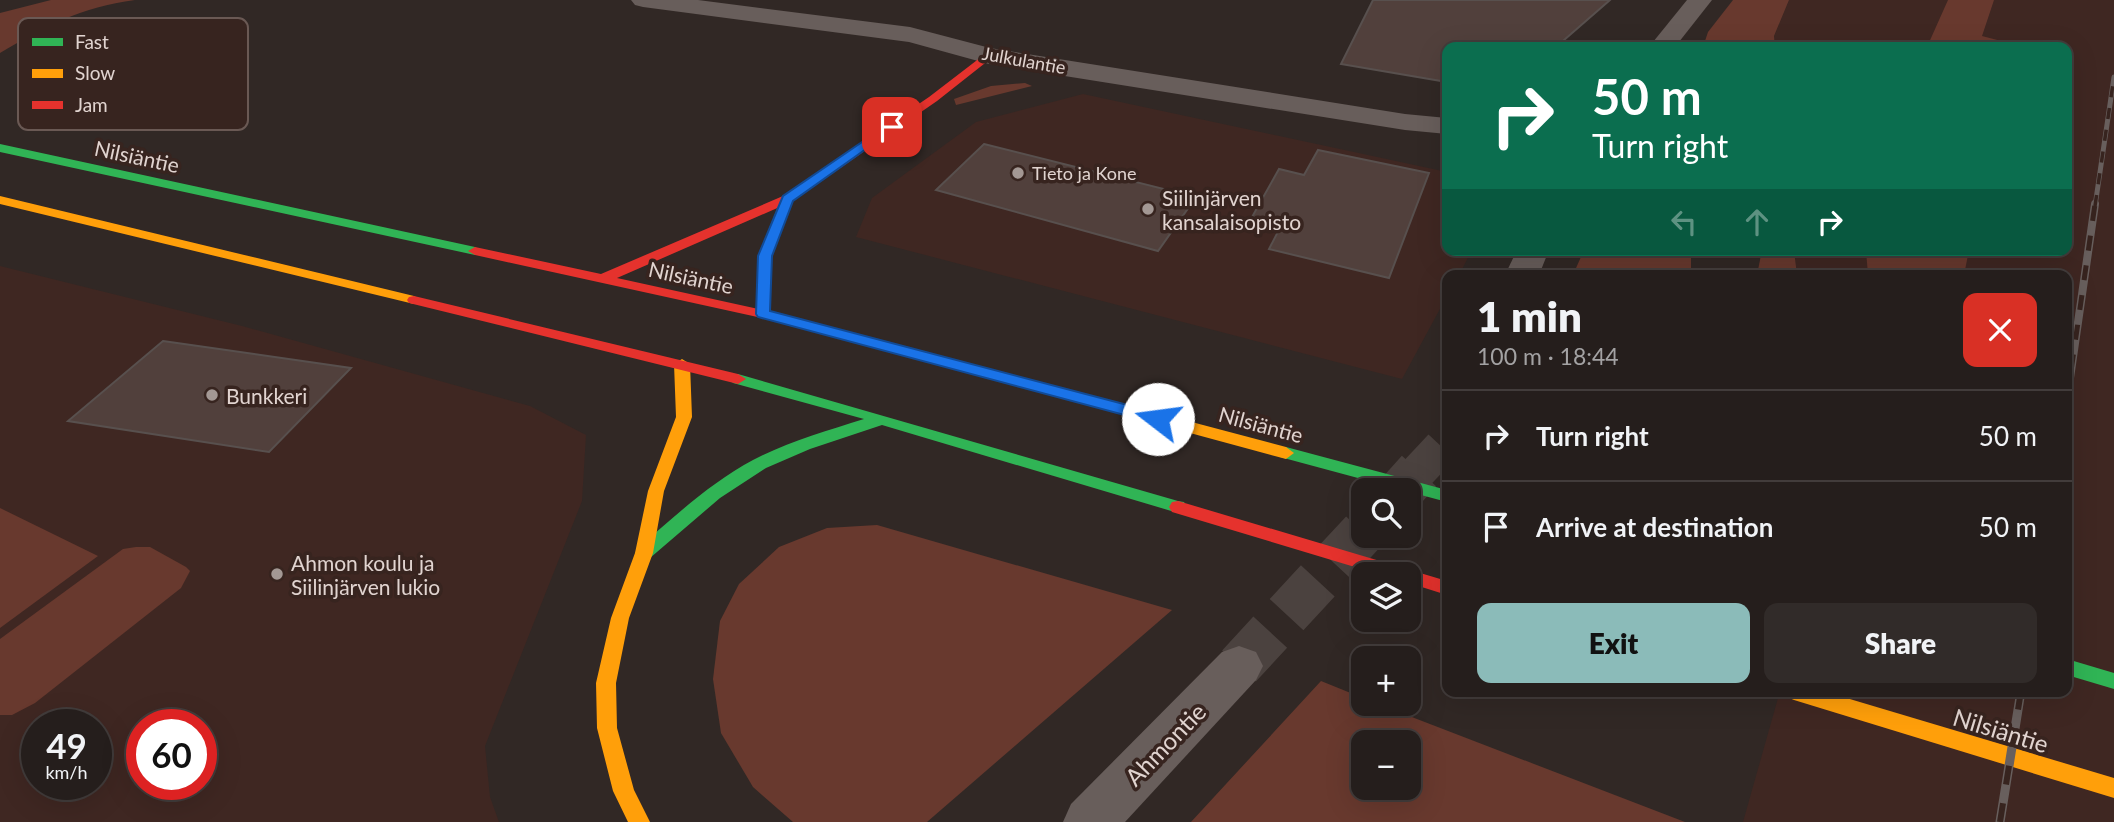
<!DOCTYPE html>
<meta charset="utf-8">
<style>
body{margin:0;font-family:Lato,sans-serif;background:#312b29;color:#f1f3f6;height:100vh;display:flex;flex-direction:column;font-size:26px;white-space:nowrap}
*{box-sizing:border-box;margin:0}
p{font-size:23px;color:#a3a2a3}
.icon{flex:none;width:38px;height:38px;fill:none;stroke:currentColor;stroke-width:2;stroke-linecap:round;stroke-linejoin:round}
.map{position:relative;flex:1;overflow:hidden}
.sheet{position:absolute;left:1442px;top:270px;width:630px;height:427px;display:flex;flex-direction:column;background:#251e1c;border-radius:14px;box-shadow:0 7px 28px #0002,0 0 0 2px #423c3b}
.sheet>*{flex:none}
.top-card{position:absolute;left:1442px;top:42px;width:630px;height:214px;border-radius:14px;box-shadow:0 7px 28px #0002,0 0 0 2px #423c3b;background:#0b6e4f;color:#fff;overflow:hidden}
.tools{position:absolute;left:1351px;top:478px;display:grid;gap:14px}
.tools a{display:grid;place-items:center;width:70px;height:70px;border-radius:14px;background:#251e1c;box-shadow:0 7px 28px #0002,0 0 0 2px #423c3b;font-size:35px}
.speed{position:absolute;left:21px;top:709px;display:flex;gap:14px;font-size:35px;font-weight:700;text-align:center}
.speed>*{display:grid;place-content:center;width:91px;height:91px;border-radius:50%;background:#251e1c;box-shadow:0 7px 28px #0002,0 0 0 2px #423c3b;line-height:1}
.speed small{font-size:18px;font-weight:400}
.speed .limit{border:10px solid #d22;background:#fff;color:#111}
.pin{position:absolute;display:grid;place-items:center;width:60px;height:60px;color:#fff;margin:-30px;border-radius:14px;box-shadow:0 4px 10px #0006}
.me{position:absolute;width:77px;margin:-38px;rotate:285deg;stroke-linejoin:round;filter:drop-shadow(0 0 5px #0008)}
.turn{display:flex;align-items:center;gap:24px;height:147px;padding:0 35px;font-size:32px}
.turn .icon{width:91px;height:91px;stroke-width:2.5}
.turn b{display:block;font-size:49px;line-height:60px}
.lanes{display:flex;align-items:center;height:66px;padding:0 35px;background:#0003;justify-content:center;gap:35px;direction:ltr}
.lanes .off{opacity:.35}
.round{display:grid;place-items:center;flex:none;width:74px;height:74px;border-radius:14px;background:#312b29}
.summary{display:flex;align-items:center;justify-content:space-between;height:119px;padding:0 35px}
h1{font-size:42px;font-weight:800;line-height:52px}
.button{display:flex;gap:14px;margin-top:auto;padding:14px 35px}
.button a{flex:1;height:80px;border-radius:14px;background:#8bbbb9;color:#111;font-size:28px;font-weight:800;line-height:80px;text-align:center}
.button a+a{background:#312b29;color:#f1f3f6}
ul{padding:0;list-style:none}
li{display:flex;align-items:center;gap:21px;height:91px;padding:0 35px;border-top:2px solid #423c3b}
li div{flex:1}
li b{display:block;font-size:26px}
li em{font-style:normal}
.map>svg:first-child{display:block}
</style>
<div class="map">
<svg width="2114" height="822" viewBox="0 0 2114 822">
<rect width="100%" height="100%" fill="#312825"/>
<g fill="#3f2722" fill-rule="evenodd">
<polygon points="1789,0 2114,0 2114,822 1743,822 1780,691 2067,691 2067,275 1797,275 1794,250 2067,250 2067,47 1775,47 1774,36"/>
<polygon points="1083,94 1447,172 1447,250 1472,250 1459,275 1447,275 1447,296 1402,379 856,237 872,198 976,122"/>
<path d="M0,266L242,326L530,406L586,435L582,501L485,746L490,797L499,822H0ZM37,724H96V784H37ZM142,724H201V784H142Z"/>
</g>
<g fill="#68392e" fill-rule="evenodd">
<path d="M51,0H135C81,7 46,26 0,53V13Z"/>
<polygon points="1733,0 1789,0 1774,36 1775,47 1703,47 1708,32"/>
<polygon points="1948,0 1994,0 1982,36 2024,47 1927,47"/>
<polygon points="1025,83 1032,86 956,105 954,99 991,86"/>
<polygon points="1584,250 1691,250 1691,275 1573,275"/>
<polygon points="1762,250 1794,250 1797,275 1757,275"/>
<polygon points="1866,250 1969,250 1964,275 1868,275"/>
<polygon points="0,508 98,556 0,628"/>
<polygon points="877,525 1172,610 927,822 793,822 753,787 721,733 713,679 720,621 739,584 779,547 827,528"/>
<polygon points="136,547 150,547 186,567 190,571 181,588 35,703 12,715 0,715 0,639 123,549"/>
<path d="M1321,681L1363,698V704H1378L1685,822H1191ZM1409,742V788H1363V742Z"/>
</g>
<g fill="#51403c" stroke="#58504e" stroke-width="2">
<polygon points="1373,0 1610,0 1556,47 1447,47 1447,82 1341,64"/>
<polygon points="984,144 1196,197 1158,251 936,190"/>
<polygon points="1318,150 1429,173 1389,278 1269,249 1282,224 1252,217 1279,169 1304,175"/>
<polygon points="163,341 351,368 269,452 68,421"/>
</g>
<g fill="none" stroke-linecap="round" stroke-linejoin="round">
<polyline stroke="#4b423f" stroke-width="36" stroke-dasharray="36 18" stroke-linecap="butt" points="1417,473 1447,441"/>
<g stroke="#4b423f" stroke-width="46" stroke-dasharray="46 24" stroke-linecap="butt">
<polyline points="1402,490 1419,471"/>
<polyline points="1239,666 1363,532"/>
</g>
<g fill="#685e5b" fill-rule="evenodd">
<polygon points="631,0 698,0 910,27 990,48 1405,114 1447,118 1447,134 1405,130 989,64 909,42 643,7 635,5"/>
<polygon points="1687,0 1712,0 1675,47 1649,47"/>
<polygon points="1517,250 1549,250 1539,275 1505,275"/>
<polygon points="1239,646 1256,652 1263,666 1256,680 1125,822 1063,822 1071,804 1222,652"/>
</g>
<g fill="#30b455" fill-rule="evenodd">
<polygon points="0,144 475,247 482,251 475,255 0,152"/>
<polygon points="787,195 793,199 772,256 770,314 763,318 756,314 758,256 781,199"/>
<path d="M738,374L1178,501L1184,502L1187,507L1184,512L1178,513L882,425L810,449L766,468L720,498L650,558L644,560L638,558L635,553L638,548C674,517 710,483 753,460C788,442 826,431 864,419L733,383L730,379Z"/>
<polygon points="1286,447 1447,490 1447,502 1280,457 1278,453"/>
<polygon points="2067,659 2114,673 2114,689 2067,675"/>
</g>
<g fill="#ff9f0a" fill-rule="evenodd">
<polygon points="0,196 414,296 421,300 414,304 0,204"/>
<polygon points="904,346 1286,447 1294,453 1286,459 899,354 897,351"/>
<polygon points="682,359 690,364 692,417 664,491 653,553 629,618 616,683 617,728 634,790 650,822 628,822 613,791 597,728 596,683 611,618 635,553 648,491 676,417 674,364"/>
<polygon points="1784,691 1823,691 2114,778 2114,798 1794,700 1787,697"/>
</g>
<g fill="#e5322d" fill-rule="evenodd">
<polygon points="985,54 994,56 937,101 791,202 617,278 763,310 904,346 911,351 909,354 904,356 762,318 475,255 468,251 475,247 601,274 783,196 929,97"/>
<polygon points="414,296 738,374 746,379 738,384 409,303 407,300 409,297"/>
<polygon points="1178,501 1447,581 1447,595 1409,583 1409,574 1378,574 1172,512 1169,507 1172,502"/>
</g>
<g stroke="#685f5d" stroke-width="5">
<polyline id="rail-far2" points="2095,206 2114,77"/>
</g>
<g stroke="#685f5d" stroke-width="8">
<polyline id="rail-far1" points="2067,399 2095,204"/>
</g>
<g stroke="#685f5d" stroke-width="9">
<polyline id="rail" points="2000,822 2021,691"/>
</g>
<use href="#rail-far2" stroke="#37241f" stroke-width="3.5" stroke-dasharray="11" stroke-linecap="butt"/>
<use href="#rail-far1" stroke="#37241f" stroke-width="5" stroke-dasharray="15" stroke-linecap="butt"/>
<use href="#rail" stroke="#37241f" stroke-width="6" stroke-dasharray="19" stroke-linecap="butt"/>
</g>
<polygon fill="#1a73e8" stroke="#114b97" stroke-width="2" points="887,125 897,127 793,201 772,256 770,311 1158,413 1166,419 1163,423 1158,424 758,317 756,314 758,256 783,196"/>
<g fill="#a39894" stroke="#37241f" stroke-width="2.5">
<circle cx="1018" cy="173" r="7"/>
<circle cx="1148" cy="209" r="7"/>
<circle cx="212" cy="395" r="7"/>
<circle cx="277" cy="574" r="7"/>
</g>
<g text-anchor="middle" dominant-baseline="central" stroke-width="7" stroke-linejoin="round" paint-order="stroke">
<g font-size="18" fill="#e1d4d0" stroke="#37241f">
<text transform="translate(1024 60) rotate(10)">Julkulantie</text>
</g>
<g font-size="18" fill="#e1d4d0" stroke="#37241f" text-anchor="start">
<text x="1032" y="173">Tieto ja Kone</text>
</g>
<g font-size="21" fill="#e1d4d0" stroke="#37241f">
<text transform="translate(137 156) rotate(12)">Nilsiäntie</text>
<text transform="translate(691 277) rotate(12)">Nilsiäntie</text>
<text transform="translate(1261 424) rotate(15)">Nilsiäntie</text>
</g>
<g font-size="21" fill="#e1d4d0" stroke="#37241f" text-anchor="start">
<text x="1162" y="197">Siilinjärven<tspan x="1162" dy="24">kansalaisopisto</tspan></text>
<text x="226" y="395">Bunkkeri</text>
<text x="291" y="562">Ahmon koulu ja<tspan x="291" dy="24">Siilinjärven lukio</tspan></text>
</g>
<g font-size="24" fill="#e1d4d0" stroke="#37241f">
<text transform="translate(2001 730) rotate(17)">Nilsiäntie</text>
<text transform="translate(1165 744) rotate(-46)">Ahmontie</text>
</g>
</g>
<rect x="18" y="18" width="230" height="112" rx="10" fill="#37241f" stroke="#6a5954" stroke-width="2"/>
<rect x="32" y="38" width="31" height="8" fill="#30b455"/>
<rect x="32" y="69" width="31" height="9" fill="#ff9f0a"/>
<rect x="32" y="101" width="31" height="8" fill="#e5322d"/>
<g font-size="19" fill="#e1d4d0">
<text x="75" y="49">Fast</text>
<text x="75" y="80">Slow</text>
<text x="75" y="112">Jam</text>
</g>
</svg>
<div class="tools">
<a><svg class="icon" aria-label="search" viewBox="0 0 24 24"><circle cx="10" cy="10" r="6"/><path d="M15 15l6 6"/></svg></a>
<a><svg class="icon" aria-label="layers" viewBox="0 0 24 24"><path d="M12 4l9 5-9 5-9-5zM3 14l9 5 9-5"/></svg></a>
<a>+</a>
<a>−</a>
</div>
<div class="speed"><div>49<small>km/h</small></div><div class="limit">60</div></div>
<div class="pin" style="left:892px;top:127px;background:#d93025"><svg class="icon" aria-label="arrive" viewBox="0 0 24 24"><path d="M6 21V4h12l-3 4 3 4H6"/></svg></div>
<svg class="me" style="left:1158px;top:419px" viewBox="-20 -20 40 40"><circle r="19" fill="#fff"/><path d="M0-13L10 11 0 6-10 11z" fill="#1a73e8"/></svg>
<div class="top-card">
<div class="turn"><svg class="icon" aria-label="right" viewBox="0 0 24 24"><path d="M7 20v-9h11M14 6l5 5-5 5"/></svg><div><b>50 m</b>Turn right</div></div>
<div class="lanes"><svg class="icon off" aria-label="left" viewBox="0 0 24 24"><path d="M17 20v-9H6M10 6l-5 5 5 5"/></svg><svg class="icon off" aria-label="ahead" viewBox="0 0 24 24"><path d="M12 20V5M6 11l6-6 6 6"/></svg><svg class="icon" aria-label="right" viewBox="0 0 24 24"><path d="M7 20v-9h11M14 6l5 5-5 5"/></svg></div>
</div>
<section class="sheet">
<div class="summary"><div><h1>1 min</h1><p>100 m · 18:44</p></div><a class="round" style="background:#d93025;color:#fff"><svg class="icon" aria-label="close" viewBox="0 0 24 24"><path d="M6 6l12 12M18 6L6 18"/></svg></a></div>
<ul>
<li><svg class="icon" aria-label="right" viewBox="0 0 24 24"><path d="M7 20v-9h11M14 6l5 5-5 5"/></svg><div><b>Turn right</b></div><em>50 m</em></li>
<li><svg class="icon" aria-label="arrive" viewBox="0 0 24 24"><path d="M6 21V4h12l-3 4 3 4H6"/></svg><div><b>Arrive at destination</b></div><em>50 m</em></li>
</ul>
<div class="button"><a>Exit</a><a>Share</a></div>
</section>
</div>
